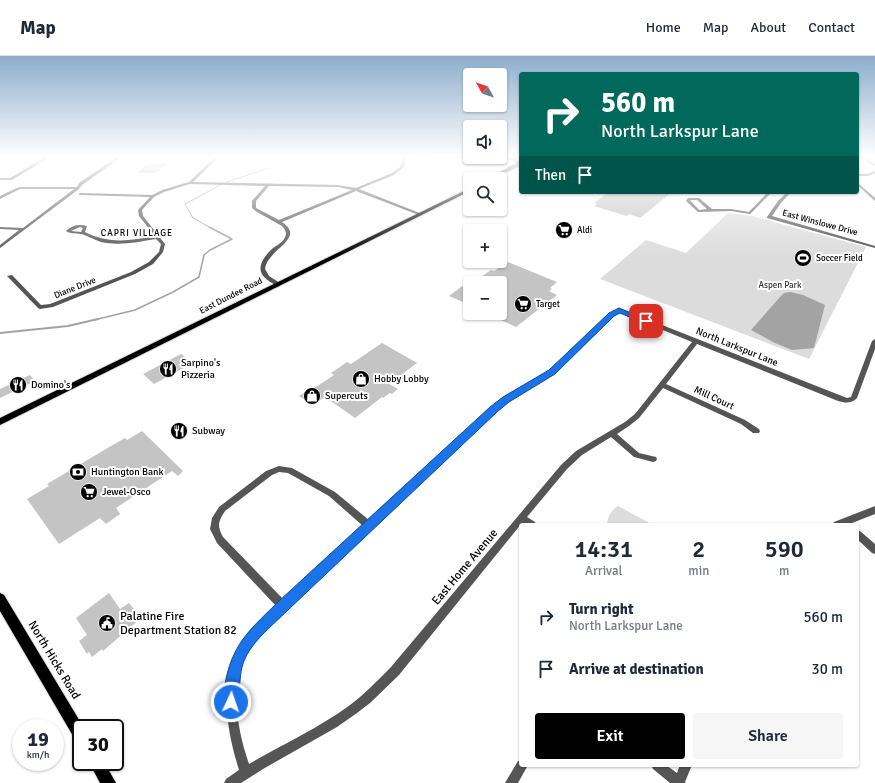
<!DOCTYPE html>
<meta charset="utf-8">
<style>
body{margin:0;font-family:Signika,sans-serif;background:#f6f6f7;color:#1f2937;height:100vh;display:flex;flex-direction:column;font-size:15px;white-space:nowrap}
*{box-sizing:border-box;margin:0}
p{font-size:13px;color:#747a83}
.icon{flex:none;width:22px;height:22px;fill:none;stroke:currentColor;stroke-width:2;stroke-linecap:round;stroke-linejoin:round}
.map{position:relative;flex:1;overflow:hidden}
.side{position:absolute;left:519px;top:467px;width:340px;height:244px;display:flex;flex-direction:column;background:#fff;border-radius:4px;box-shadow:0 1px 3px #0004}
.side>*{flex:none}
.banner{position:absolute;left:519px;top:16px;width:340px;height:122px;border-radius:4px;box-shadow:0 1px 3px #0004;background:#00695c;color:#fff;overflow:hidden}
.needle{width:26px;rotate:310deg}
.controls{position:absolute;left:463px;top:12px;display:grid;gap:8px}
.controls a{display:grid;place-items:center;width:44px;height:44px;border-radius:4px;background:#fff;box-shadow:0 1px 3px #0004;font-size:20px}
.speed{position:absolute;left:12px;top:663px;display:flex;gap:8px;font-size:20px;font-weight:700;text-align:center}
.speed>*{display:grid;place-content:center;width:52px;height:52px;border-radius:50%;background:#fff;box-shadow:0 1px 3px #0004;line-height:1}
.speed small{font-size:10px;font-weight:400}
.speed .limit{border:2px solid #111;border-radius:6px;background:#fff;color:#111}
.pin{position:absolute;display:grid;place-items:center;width:34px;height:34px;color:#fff;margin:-17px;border-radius:8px;box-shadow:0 2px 6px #0006}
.me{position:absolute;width:44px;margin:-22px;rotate:3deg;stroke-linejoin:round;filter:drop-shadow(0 0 3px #0008)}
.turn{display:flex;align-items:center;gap:14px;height:84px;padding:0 16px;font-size:18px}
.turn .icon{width:52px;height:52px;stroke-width:2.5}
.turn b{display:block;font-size:28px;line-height:34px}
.then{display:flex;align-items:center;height:38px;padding:0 16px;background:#0003;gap:8px;font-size:15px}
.eta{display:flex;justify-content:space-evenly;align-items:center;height:68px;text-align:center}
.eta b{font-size:24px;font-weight:600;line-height:28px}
.cta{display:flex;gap:8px;margin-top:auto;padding:8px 16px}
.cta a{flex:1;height:46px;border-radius:4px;background:#000;color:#fff;font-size:16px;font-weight:600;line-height:46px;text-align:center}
.cta a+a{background:#f6f6f7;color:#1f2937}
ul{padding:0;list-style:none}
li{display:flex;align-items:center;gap:12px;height:52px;padding:0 16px}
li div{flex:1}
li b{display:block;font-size:15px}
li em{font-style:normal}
header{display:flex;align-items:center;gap:24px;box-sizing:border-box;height:56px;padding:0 20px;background:#fff;border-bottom:1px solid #e0e1e3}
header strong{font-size:19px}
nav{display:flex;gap:22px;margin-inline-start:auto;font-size:14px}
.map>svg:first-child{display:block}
</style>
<header>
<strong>Map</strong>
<nav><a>Home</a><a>Map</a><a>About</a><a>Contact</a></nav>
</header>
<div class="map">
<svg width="875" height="727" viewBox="0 0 875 727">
<rect width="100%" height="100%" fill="#fff"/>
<g fill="#dcdcdc">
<polygon points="728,157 752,160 866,191 809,303 600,223 646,184 686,197"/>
<path d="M618,450L653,469H607C608,460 610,455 618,450Z"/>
</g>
<polygon fill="#a3a3a3" points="790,236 803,239 825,249 814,292 792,294 775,287 751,274 780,241 784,237"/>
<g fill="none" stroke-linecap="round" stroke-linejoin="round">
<g stroke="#a3a3a3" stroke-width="1">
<polyline points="227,126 269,112"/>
<polyline points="211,172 193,162 185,148 222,128"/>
</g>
<polyline stroke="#a3a3a3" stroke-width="1.5" points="94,264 135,254 173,236 199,221 204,199 210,194 232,183 209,171"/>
<polyline stroke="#a3a3a3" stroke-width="2" points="0,277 68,270 98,263"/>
</g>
<g fill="#c4c4c4">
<polygon points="149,107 167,108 155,117 137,117"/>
<polygon points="609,136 612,137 614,136 672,136 640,162 629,158 627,160 594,150 597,148 594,147"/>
<polygon points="508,206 557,226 550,232 552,233 549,235 557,239 516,271 486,257 500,257 500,227 472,227 491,214 494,215"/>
<polygon points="470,227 470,249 449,240 461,231"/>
<polygon points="382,287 417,307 389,328 398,333 392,338 390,337 383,342 382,341 355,362 325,341 313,349 299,340 311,332 313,333 334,319 331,317 347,306 351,308"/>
<polygon points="181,298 193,307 154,328 143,318"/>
<polygon points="30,319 35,325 0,342 0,333"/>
<polygon points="142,375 183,415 178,420 172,415 116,452 120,458 106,468 100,462 59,488 27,443 49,430 47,428 111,390 125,382 127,384"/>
<polygon points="109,537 120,553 129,547 141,562 103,595 102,593 92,601 89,596 87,598 79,585 87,579 76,562"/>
</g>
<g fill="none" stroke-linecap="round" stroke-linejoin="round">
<g stroke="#dbdbdb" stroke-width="2">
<g id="major">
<polygon points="354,100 462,100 472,101 470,102 356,101"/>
<path d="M501,100C507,99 516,101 520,106H521V109L493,123H487L516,107L514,105Z"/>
<polygon points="470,132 470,135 0,369 0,362"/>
<polygon points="0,537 4,539 84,672 81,672 81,687 76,685 0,555"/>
<polygon points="89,706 104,706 116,727 100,727"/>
</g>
</g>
<g fill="#555" fill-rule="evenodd">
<polygon points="45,100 49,100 47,103 12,124 0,124 0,122 10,122 45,101"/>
<polygon points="119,100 123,100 82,129 79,133 0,192 0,189 19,174 0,173 0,171 23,172 74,133 20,133 0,143 0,140 19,131 77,131 79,127"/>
<path d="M216,100H220L193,126L338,129L356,132L392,117L400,111L403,101L406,100L404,111L394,119L359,133L422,158L419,159L356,135L282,166C307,183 267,193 265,213L269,220L280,227V229L278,230C255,220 256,208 273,192C278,189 285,185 286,178C286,175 284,172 282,170L257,156L252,152V145L265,130L190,128L164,136L154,141L142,154L143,160L165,188L163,196L153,208L135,218L53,251L40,253L38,252L7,220L12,219L41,249L50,248L131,216L149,206L159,196L161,188L156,183C138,186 119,190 101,186C94,184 87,179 81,178C75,177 70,178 66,175C72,169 79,168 87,170L85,176C108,188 130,185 155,180L139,160L138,154L150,141L80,139L78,138L80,137L152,139L162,134L189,126ZM269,130L338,131L352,134L279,164L256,152V145ZM80,171L83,172L81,176L71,175Z"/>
<polygon points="857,100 861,100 875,108 875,110"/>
<polygon points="875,115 875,117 868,120 857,120 857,118 867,118"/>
<polygon points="857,126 875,142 875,145 857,129"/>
<path d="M768,136H772L750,158L731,155L698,156L686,145L688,142H699L712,153H731L749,156ZM690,144H697L707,153L699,154Z"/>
<polygon points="787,136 791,136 781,147 772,160 875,190 875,192 767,162 767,161 778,145"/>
<path d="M619,252L847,342L851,341L872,285L875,283V293L857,342C851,348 845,347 838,345L697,288L666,328L745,364L759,373L760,375L759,377H753L741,368L663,332L639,362L629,370L617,378L639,397L656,401L657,403L656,405L653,406L634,401L611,381L582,399L567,413L527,461L535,466L536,469H525L522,467L399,619L370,647L357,657L337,671L263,713L241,727H224L226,723L239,714C225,669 218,621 246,580C254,568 266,559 276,550L217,487L210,473L212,462L219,451L266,415L279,410L292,412L335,436L369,464L491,352L504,341L550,315L610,258ZM619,256L692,286L635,358L625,366L576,395L561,409L391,611C378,624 365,638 350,649C319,672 283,688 249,708C235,667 228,620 256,583L495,356L508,345L554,317ZM279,416L288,417L329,440L363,470L283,543L223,481C217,470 218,466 225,455L272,419Z"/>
<polygon points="875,450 875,458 847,469 833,469 834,466"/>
<polygon points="857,474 860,475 875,488 875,498 872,497 857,483"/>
<polygon points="521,704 521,709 528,709 518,727 505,727 518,705"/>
<polygon points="651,709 666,709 677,717 680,709 692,709 685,726 686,727 670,727 653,713"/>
</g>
<use href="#major" fill="#000" fill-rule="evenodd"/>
</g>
<linearGradient id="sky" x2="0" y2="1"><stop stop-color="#8cadcc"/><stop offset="0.5" stop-color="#fff"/><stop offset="1" stop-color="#fff" stop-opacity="0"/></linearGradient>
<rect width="875" height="201" fill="url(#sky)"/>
<path fill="#1a73e8" stroke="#114b97" d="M619,252L650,265L646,267H644L620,257L614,260L555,318L509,346L497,356L288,554C271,571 248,588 242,611C239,623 240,641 236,651L231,653L226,651C222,642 224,633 226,623C234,585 253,571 279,545L490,351L503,341L549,314L609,257Z"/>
<defs>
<g id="supermarket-disc" transform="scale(0.9)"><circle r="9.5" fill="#000" stroke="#fff"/><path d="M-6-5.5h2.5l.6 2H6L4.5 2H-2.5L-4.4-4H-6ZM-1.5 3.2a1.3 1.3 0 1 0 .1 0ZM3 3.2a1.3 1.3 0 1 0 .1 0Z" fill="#fff"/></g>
<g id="stadium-disc" transform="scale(0.9)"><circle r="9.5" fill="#000" stroke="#fff"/><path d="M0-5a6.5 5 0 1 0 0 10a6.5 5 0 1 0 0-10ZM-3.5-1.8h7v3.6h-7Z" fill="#fff"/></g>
<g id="restaurant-disc" transform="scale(0.9)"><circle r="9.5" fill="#000" stroke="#fff"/><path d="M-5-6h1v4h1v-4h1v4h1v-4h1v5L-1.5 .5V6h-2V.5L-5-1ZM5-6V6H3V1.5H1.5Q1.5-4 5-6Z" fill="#fff"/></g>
<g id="shop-disc" transform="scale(0.9)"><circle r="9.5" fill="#000" stroke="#fff"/><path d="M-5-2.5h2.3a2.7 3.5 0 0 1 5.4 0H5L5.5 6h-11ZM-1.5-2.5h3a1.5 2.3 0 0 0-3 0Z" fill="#fff"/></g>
<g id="bank-disc" transform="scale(0.9)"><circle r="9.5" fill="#000" stroke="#fff"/><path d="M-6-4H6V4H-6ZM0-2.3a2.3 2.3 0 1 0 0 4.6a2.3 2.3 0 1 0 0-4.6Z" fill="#fff"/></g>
<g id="civic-disc" transform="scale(0.9)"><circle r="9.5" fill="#000" stroke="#fff"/><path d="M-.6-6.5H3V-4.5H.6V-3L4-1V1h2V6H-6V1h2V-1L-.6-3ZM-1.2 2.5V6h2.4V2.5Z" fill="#fff"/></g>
</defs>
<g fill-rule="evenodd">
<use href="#supermarket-disc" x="564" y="174"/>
<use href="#stadium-disc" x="803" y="202"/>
<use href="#supermarket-disc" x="523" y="248"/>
<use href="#restaurant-disc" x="168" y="313"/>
<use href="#shop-disc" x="361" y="323"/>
<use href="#restaurant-disc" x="18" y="329"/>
<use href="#shop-disc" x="312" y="340"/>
<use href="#restaurant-disc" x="179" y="375"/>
<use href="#bank-disc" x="78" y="416"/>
<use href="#supermarket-disc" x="89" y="436"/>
<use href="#civic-disc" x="107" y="567"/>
</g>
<g text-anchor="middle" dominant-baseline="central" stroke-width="4" stroke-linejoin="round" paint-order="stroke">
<g font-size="9" fill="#000" stroke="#fff">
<text transform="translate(820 167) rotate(15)">East Winslowe Drive</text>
<text transform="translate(75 232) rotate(-22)">Diane Drive</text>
<text transform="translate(231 240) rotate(-27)">East Dundee Road</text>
</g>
<g font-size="9" fill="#000" stroke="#fff" text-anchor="start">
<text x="577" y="174">Aldi</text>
<text x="816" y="202">Soccer Field</text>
<text x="536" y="248">Target</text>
</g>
<g font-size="9" letter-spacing="1" fill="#000" stroke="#fff">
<text x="137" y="177">CAPRI VILLAGE</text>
</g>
<g font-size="9" fill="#333" stroke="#fff">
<text x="780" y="229">Aspen Park</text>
</g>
<g font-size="10" fill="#000" stroke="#fff">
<text transform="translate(737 291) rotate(22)">North Larkspur Lane</text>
<text transform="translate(714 342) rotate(25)">Mill Court</text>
</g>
<g font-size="10" fill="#000" stroke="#fff" text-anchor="start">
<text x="181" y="307">Sarpino's<tspan x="181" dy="12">Pizzeria</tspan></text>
<text x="374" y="323">Hobby Lobby</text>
<text x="31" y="329">Domino's</text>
<text x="325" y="340">Supercuts</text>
<text x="192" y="375">Subway</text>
<text x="91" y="416">Huntington Bank</text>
<text x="102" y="436">Jewel-Osco</text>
</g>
<g font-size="12" fill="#000" stroke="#fff">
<text transform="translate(465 511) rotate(-50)">East Home Avenue</text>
<text transform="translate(54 604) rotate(59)">North Hicks Road</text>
</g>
<g font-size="12" fill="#000" stroke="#fff" text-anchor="start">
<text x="120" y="560">Palatine Fire<tspan x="120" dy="14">Department Station 82</tspan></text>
</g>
</g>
</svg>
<div class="controls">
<a><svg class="needle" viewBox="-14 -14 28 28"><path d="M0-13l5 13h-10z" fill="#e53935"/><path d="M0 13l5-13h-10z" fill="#747a83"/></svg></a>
<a><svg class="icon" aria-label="sound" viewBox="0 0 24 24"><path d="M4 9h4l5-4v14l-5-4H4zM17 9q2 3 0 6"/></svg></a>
<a><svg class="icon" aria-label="search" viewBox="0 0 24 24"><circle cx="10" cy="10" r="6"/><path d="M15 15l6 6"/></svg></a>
<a>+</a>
<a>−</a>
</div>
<div class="speed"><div>19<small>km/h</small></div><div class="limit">30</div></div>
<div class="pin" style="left:646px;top:265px;background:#d93025"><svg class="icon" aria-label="arrive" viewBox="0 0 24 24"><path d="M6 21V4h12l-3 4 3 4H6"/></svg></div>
<svg class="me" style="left:231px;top:646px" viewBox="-20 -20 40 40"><circle r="17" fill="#1a73e8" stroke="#fff" stroke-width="3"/><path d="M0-11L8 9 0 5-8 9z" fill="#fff"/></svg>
<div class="banner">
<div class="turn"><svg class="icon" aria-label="right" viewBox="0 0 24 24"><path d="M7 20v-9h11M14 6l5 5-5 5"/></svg><div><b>560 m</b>North Larkspur Lane</div></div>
<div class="then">Then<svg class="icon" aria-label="arrive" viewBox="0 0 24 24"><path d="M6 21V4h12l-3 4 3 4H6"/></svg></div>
</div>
<section class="side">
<div class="eta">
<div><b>14:31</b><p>Arrival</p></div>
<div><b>2</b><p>min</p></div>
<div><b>590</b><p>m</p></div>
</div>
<ul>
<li><svg class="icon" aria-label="right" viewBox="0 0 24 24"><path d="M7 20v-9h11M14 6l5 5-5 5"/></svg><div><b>Turn right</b><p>North Larkspur Lane</p></div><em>560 m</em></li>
<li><svg class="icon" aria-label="arrive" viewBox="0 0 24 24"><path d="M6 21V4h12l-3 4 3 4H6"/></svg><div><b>Arrive at destination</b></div><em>30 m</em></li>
</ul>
<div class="cta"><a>Exit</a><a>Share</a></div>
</section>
</div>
